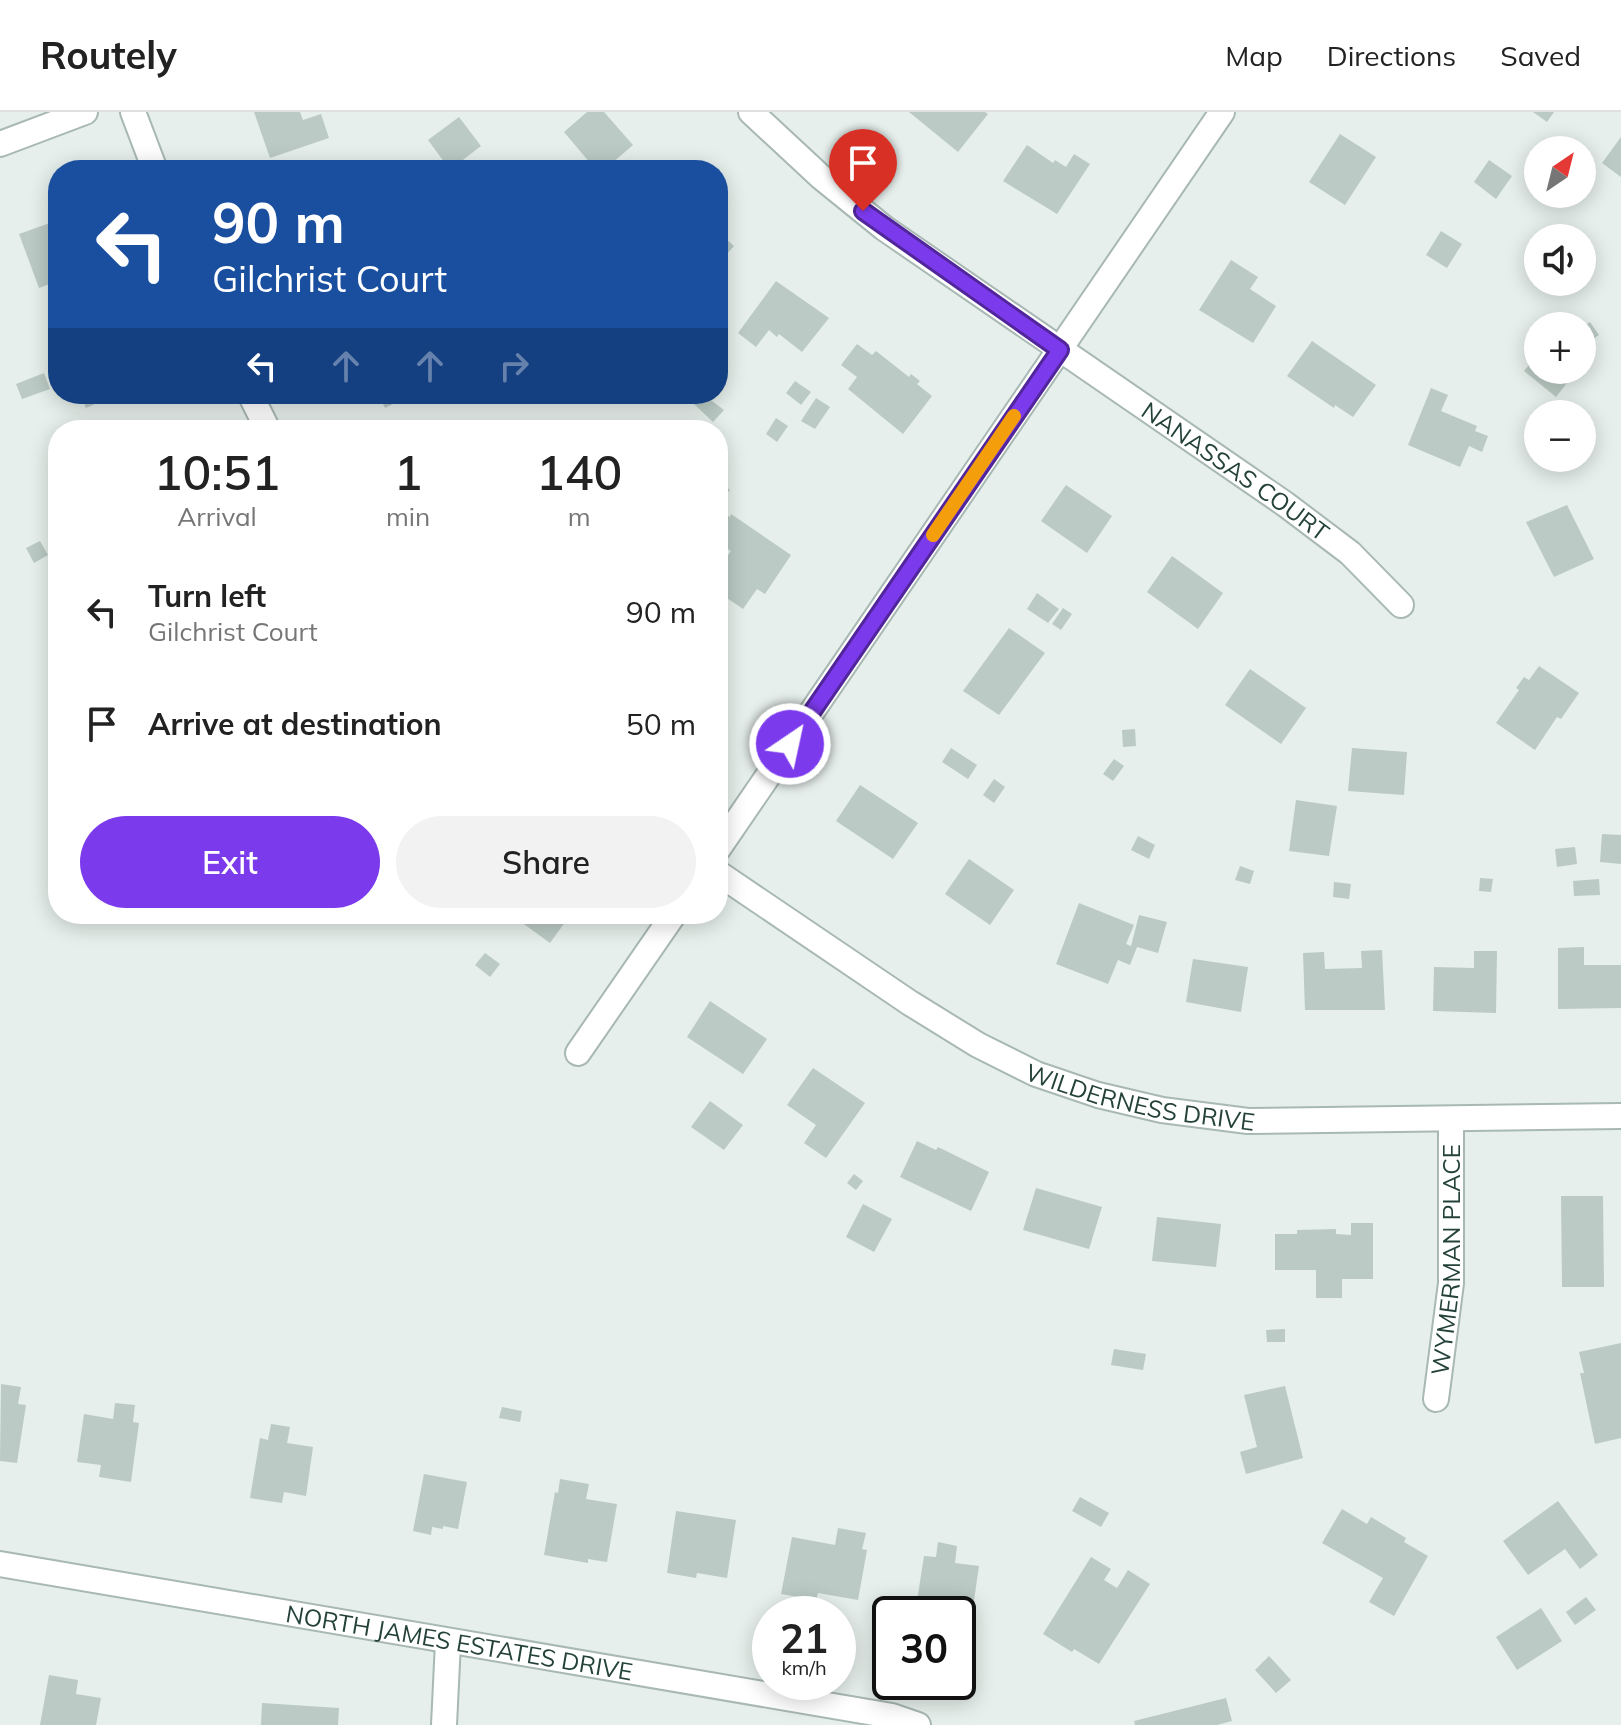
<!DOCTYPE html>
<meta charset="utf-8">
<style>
body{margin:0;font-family:Mulish,sans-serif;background:#f2f2f2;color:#222;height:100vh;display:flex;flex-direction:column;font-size:30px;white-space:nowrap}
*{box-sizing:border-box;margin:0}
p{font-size:26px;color:#767676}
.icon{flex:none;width:44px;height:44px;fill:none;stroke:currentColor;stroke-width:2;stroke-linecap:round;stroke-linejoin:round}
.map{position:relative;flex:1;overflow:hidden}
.panel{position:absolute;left:48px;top:308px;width:680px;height:504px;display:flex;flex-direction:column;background:#fff;border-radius:32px;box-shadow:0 4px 20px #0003}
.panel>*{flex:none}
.banner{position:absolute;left:48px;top:48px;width:680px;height:244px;border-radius:32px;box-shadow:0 4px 20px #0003;background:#1a4fa0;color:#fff;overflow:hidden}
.needle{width:52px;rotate:35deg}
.tools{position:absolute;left:1524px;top:24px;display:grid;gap:16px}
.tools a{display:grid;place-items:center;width:72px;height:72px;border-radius:50%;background:#fff;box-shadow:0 4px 20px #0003;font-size:40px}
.speed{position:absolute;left:752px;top:1484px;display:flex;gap:16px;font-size:40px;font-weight:700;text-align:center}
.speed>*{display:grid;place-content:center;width:104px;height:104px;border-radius:50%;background:#fff;box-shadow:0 4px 20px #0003;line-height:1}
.speed small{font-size:20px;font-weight:400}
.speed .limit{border:4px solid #111;border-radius:12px;background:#fff;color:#111}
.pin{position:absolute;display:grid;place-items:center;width:68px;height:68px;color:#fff;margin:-82px -34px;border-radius:50% 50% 50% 0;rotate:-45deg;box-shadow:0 0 8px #0007}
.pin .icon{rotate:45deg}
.me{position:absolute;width:88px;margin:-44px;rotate:34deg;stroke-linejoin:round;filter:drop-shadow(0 0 6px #0008)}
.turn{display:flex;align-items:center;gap:28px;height:168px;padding:0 32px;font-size:36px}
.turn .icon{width:104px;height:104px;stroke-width:2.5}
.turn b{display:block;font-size:56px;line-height:68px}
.lanes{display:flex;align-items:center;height:76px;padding:0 32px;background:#0003;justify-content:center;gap:40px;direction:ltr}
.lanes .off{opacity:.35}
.eta{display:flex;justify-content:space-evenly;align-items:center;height:136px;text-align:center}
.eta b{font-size:48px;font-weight:600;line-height:56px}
.button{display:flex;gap:16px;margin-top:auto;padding:16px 32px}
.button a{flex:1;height:92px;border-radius:48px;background:#7c3aed;color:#fff;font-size:32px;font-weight:600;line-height:92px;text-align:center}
.button a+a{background:#f2f2f2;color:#222}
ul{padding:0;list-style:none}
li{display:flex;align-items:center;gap:24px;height:112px;padding:0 32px}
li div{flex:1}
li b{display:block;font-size:30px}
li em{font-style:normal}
header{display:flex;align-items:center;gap:48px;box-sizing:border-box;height:112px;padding:0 40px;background:#fff;border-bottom:2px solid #e0e0e0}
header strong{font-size:38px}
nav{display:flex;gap:44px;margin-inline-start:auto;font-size:28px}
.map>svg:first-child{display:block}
</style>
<header>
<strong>Routely</strong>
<nav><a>Map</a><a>Directions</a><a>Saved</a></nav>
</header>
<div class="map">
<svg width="1621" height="1613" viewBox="0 0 1621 1613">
<rect width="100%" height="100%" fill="#e6efeb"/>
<g fill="#bbcac4">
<polygon points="254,0 300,0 303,8 321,2 329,26 270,46"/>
<polygon points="587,0 604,0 633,33 604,58 596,58 564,20"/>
<polygon points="909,0 985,0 988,2 958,40"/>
<polygon points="1533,0 1554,0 1547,10"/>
<polygon points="459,5 481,34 450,58 428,28"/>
<polygon points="1340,22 1376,45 1345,93 1309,70"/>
<polygon points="1621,25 1621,65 1602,51"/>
<polygon points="1027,33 1053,51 1055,48 1066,55 1074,42 1090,52 1057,102 1003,69"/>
<polygon points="1489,48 1512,64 1496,87 1474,70"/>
<polygon points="58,108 58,169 39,176 19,122"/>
<polygon points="1441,119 1462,132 1447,156 1426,143"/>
<polygon points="718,120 734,134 718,152"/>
<polygon points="1231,148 1258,165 1250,177 1276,194 1253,231 1199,198"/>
<polygon points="776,169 829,206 802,240 779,222 777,225 769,218 756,235 738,221"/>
<polygon points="1590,210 1599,223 1590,229 1582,216"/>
<polygon points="1312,229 1376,273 1353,305 1335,293 1334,296 1287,264"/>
<polygon points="857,232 872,243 876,239 909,265 911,262 920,269 917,272 932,284 903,322 848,277 857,265 841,253"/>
<polygon points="1538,242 1538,258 1577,258 1556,285 1524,259"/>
<polygon points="44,261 50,277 22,287 16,272"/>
<polygon points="795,269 811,280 801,293 786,281"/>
<polygon points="1431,276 1448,283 1441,299 1477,314 1475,319 1488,324 1482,340 1469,334 1460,355 1408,333"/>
<polygon points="80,282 118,282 86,296"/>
<polygon points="378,282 412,282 385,296"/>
<polygon points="703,282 724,298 713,310 694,292"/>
<polygon points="816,286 830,295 815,317 801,309"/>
<polygon points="776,306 788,314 777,330 766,322"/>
<polygon points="718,368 730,378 718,391"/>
<polygon points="1066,373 1112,404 1087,441 1041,409"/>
<polygon points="1567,393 1594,447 1554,465 1526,410"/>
<polygon points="731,402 791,443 765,482 757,477 743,497 718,480 718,458 731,439 718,430 718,417 727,403 730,405"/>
<polygon points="40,429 48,443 34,451 26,436"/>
<polygon points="1172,444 1223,481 1198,517 1147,480"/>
<polygon points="1037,481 1059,497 1048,511 1027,497"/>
<polygon points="1063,496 1072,502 1061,518 1052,512"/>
<polygon points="1009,516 1045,541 999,603 963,579"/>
<polygon points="1539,554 1579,581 1561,607 1557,605 1535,638 1496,611 1519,578 1516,576 1524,565 1529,568"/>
<polygon points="1250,557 1306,596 1281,632 1225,593"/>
<polygon points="1135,617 1136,634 1123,635 1122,618"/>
<polygon points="951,636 977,653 968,667 942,650"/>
<polygon points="1352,636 1407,640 1404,683 1348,679"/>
<polygon points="1114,647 1124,654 1113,669 1103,662"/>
<polygon points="994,667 1005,675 994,691 983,683"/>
<polygon points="860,673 918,711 893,747 836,709"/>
<polygon points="1296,688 1337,694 1329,744 1289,739"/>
<polygon points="1602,722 1621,723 1621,752 1600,750"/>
<polygon points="1138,724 1155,733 1149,747 1131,738"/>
<polygon points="1575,735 1577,752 1557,755 1555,737"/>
<polygon points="969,747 1014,778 990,813 945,782"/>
<polygon points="1240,754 1254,759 1250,772 1235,768"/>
<polygon points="1480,766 1493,767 1491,780 1479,779"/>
<polygon points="1599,767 1600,783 1574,784 1573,769"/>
<polygon points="1334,770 1351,772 1349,787 1333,785"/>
<polygon points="1079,791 1134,813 1126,832 1131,834 1139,803 1167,810 1158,841 1137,835 1130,853 1118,848 1108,872 1056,852"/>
<polygon points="510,802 571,802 550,831"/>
<polygon points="1584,835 1584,853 1621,853 1621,896 1558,897 1558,836"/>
<polygon points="1382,838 1385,898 1305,898 1303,841 1324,840 1325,857 1362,856 1361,839"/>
<polygon points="1474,839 1497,839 1496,901 1433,899 1434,855 1474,856"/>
<polygon points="485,841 500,852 490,865 475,853"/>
<polygon points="1193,847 1248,855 1241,900 1186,890"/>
<polygon points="710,889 767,927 743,962 687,925"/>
<polygon points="813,956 865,991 826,1046 804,1031 816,1013 787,993"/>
<polygon points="710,989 743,1013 724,1038 691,1015"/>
<polygon points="917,1029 936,1038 938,1035 989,1060 971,1099 900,1065"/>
<polygon points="854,1062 863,1069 856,1078 847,1071"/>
<polygon points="1036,1076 1102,1095 1089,1137 1023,1118"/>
<polygon points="1561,1084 1603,1084 1604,1175 1562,1175"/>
<polygon points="863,1092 892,1107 874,1140 846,1125"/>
<polygon points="1157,1105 1221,1112 1216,1155 1152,1149"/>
<polygon points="1351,1111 1373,1111 1373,1167 1342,1167 1342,1186 1316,1186 1316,1158 1275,1158 1275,1122 1297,1122 1297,1118 1336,1117 1336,1122 1351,1123"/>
<polygon points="1285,1217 1285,1230 1267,1230 1266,1218"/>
<polygon points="1621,1231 1621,1326 1595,1332 1580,1261 1584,1261 1579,1240"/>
<polygon points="1114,1237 1146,1242 1143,1258 1111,1253"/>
<polygon points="1,1272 21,1275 18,1292 26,1293 17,1351 0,1349"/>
<polygon points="1285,1274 1303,1346 1246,1362 1240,1340 1257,1335 1244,1283"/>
<polygon points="115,1291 135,1293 133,1310 139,1311 131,1370 99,1365 101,1353 77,1350 84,1302 113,1307"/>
<polygon points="502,1295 522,1299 520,1310 499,1306"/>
<polygon points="271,1312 290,1315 287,1331 313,1335 306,1384 284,1380 282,1391 250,1386 260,1326 268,1328"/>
<polygon points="424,1362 467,1370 458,1417 443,1414 443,1417 432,1415 431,1423 413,1419"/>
<polygon points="560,1367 589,1372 586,1387 617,1392 607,1450 588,1447 588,1451 544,1443 555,1380 558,1381"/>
<polygon points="1080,1385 1109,1401 1101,1415 1072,1399"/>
<polygon points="1558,1389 1598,1443 1580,1457 1565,1437 1528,1463 1503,1429"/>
<polygon points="1342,1397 1367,1412 1371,1405 1406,1426 1404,1430 1428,1444 1394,1504 1369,1490 1383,1466 1322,1431"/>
<polygon points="676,1399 736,1408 727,1466 697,1461 696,1466 667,1461"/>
<polygon points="838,1416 866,1421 862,1437 867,1438 858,1488 818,1481 816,1488 781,1482 792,1425 835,1433"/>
<polygon points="938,1430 957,1434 955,1451 979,1454 972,1502 947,1498 946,1502 915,1502 924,1444 936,1445"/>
<polygon points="1091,1445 1111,1457 1104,1468 1117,1476 1128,1458 1150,1472 1099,1552 1074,1537 1072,1540 1043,1522"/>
<polygon points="1586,1485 1596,1498 1575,1513 1566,1500"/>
<polygon points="1541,1496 1562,1529 1517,1558 1496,1525"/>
<polygon points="1269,1544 1291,1568 1276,1581 1255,1558"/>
<polygon points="49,1563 78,1568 76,1582 101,1586 96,1613 40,1613"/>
<polygon points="1226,1586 1232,1609 1217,1613 1135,1613 1134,1609"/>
<polygon points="262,1591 339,1596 338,1613 261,1613"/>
</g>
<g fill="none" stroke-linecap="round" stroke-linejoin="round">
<g stroke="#a8b8b2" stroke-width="28">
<g id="minor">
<polyline points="133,0 155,58"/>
<path id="s1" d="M751,0L821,65L884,116L1285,392L1350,441L1401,493"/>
<polyline points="0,32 85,0"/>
<polyline points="250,282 268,318"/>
<polyline points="718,737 1222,0"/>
<path id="s2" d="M718,761L910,891L978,933L1036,962L1098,983L1162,998L1248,1009L1621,1004"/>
<polyline points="578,941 674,802"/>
<path id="s3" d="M1436,1287L1451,1171V1008"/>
<path id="s4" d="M0,1452L892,1604L918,1613"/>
<polyline points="444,1613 448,1530"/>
</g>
</g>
<use href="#minor" stroke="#fff" stroke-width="24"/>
</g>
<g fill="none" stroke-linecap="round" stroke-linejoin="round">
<g stroke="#51269a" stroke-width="20">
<polyline id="route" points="790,632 1060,238 863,99"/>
</g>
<use href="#route" stroke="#7c3aed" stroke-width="14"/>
<polyline stroke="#f59e0b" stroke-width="14" points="933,423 1014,304"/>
</g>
<g text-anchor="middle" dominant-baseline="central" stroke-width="6" stroke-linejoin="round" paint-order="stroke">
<g font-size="24" fill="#24423a" stroke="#f7fbf9">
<text stroke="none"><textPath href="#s1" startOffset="604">NANASSAS COURT</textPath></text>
<text stroke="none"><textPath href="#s2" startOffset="484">WILDERNESS DRIVE</textPath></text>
<text stroke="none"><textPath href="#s3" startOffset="140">WYMERMAN PLACE</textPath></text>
<text stroke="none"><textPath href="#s4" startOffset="466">NORTH JAMES ESTATES DRIVE</textPath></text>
</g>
</g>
</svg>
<div class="tools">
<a><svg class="needle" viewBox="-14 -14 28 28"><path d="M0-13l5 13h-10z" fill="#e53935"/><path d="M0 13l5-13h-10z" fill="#767676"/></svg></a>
<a><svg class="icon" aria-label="sound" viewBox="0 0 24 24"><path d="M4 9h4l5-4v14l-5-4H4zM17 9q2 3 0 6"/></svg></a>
<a>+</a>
<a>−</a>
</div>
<div class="speed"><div>21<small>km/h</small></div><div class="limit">30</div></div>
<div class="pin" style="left:863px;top:99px;background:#d93025"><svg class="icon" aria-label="arrive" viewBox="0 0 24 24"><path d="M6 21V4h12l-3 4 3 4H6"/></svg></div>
<svg class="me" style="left:790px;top:632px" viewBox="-20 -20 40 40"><circle r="17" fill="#7c3aed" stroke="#fff" stroke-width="3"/><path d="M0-11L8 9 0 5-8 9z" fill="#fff"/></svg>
<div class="banner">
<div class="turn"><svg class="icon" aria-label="left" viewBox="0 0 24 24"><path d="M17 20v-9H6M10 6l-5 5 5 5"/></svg><div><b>90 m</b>Gilchrist Court</div></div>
<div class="lanes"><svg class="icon" aria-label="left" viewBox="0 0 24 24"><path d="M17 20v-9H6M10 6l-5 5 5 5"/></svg><svg class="icon off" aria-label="ahead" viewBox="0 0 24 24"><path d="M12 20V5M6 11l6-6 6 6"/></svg><svg class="icon off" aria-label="ahead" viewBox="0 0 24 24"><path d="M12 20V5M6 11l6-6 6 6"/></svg><svg class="icon off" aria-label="right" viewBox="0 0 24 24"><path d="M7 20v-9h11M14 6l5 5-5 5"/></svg></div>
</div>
<section class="panel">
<div class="eta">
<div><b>10:51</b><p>Arrival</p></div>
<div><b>1</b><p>min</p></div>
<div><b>140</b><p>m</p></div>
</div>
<ul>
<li><svg class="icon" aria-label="left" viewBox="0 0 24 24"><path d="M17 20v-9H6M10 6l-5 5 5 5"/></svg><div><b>Turn left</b><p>Gilchrist Court</p></div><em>90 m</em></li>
<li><svg class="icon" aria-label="arrive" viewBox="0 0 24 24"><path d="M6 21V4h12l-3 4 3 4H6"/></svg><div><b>Arrive at destination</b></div><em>50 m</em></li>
</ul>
<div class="button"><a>Exit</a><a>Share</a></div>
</section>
</div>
